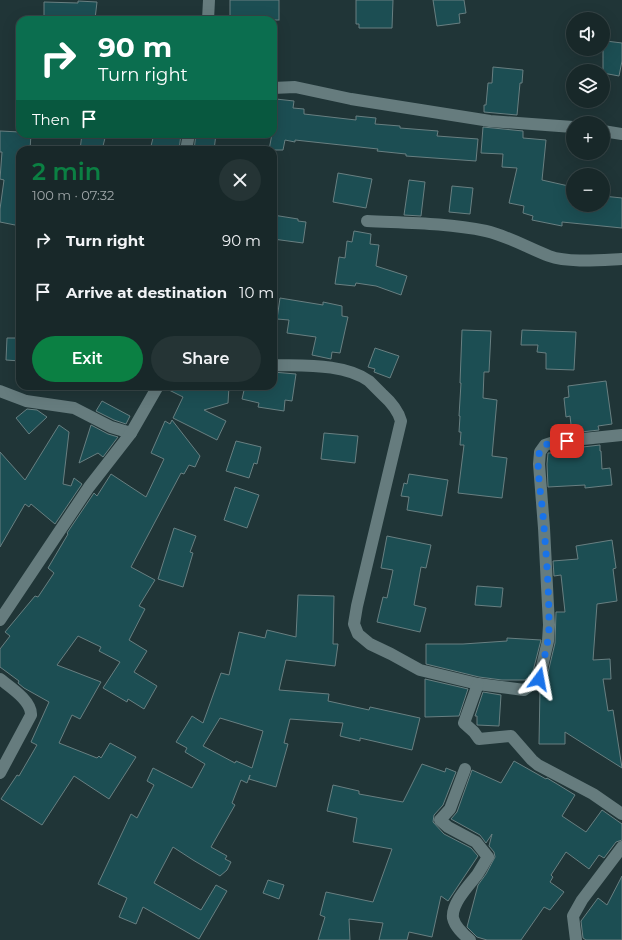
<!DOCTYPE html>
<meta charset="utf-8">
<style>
body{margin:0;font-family:Montserrat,sans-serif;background:#253435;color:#f1f3f6;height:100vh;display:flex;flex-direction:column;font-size:15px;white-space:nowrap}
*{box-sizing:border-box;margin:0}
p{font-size:13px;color:#9fa6a8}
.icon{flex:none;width:22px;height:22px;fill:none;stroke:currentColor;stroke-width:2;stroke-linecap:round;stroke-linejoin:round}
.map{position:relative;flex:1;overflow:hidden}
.panel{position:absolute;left:16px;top:146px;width:261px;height:244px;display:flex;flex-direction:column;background:#182829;border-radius:12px;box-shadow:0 4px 16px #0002,0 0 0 1px #364446}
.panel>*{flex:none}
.hud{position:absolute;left:16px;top:16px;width:261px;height:122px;border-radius:12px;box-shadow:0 4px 16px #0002,0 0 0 1px #364446;background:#0b6e4f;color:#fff;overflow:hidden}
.tools{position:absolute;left:566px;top:12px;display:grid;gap:8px}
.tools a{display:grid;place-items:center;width:44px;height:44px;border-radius:50%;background:#182829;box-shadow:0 4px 16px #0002,0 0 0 1px #364446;font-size:20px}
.pin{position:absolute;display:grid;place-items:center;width:34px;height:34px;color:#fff;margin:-17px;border-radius:8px;box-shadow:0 2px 6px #0006}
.me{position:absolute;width:44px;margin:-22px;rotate:13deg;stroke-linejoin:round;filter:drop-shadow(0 0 3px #0008)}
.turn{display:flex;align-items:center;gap:14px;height:84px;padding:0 16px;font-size:18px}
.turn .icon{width:52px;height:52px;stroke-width:2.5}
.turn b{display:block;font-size:28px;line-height:34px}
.then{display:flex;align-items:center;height:38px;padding:0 16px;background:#0003;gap:8px;font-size:15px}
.round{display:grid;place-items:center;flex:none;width:42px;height:42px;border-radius:21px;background:#253435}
.head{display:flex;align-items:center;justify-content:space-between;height:68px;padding:0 16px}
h1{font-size:24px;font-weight:600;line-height:30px;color:#0b8043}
.cta{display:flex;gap:8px;margin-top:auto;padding:8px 16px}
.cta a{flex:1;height:46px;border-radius:24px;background:#0b8043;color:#fff;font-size:16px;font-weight:600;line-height:46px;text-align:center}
.cta a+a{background:#253435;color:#f1f3f6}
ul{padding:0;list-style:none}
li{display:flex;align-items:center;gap:12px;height:52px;padding:0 16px}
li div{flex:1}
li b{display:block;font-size:15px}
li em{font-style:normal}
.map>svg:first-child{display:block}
</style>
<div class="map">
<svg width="622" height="940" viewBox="0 0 622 940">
<rect width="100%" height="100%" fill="#203537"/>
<g fill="#1c4e53" stroke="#687f81" fill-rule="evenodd">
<rect x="230" y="0" width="49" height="20"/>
<polygon points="356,0 393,0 392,28 359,28 359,24 356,24"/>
<polygon points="433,0 464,0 466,13 459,14 460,23 437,26"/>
<polygon points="78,1 97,2 95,19 68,16 68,18 44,18 44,2 78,3"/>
<polygon points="606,41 622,43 622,61 619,76 603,73 603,46 605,46"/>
<polygon points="493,67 523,70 522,83 520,83 517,115 484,112 484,105 486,105 488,83 492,83"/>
<polygon points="276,99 294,101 293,108 304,109 304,114 356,120 356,116 376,118 375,124 400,126 400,128 438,131 437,136 478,139 476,161 406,156 406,154 377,151 378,149 295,140 295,142 285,140 283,150 269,150 272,134 273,134"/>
<polygon points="483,127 523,131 523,138 546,140 542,180 573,187 573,205 603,205 603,196 622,198 622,228 562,222 562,226 532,220 533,216 523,213 524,206 509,203 517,168 502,167 503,154 481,153"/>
<polygon points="0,131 20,132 20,134 31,134 30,150 20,150 20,226 0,222 0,209 4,180 0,179 2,152 0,152"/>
<polygon points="82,134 106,134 102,150 80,150"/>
<polygon points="154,134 181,134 179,150 150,150"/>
<polygon points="196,134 216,134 214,150 194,150"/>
<polygon points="338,173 372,179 366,208 333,202"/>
<polygon points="409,180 425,182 421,216 404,215"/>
<polygon points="452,186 473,188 470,214 449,212"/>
<polygon points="273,215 298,219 298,221 306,222 303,243 273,239"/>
<polygon points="354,231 371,234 370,244 379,245 376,266 407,276 401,295 376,286 356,283 355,286 335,284 339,257 345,258 347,241 352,242"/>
<polygon points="280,298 323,305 323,302 342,306 342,316 348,317 340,353 332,352 331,359 312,355 316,337 287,333 289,320 277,319"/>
<polygon points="462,330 491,331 489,372 484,372 483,398 497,400 492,456 507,458 502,498 458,493 464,445 460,445 461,432 459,432 460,416 459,416 461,383 460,383"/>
<polygon points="522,330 576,332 574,370 546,369 546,353 537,352 538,345 521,345"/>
<polygon points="7,338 20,338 20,361 6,360"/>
<polygon points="375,348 399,356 390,378 374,372 375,369 368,367"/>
<polygon points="273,372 296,374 292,401 285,400 284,411 258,407 259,403 242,399 245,386 273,386"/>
<polygon points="606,381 612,424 598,426 599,430 572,433 570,416 566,417 564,398 569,397 568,386"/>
<polygon points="165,386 229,386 228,403 204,410 226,421 217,440 173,418 183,397 165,388"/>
<polygon points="102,401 130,416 126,424 114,420 96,411"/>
<polygon points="27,409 37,410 47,417 29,434 16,418"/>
<polygon points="172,420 200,456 195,467 189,465 184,474 181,473 131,567 155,580 139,606 145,609 129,640 147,651 134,672 157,686 144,709 128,699 127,702 103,688 120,662 99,651 101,647 78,636 57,665 101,682 80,719 72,715 59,743 97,758 99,756 101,758 110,743 136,757 109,799 74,776 42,825 1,799 17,775 19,776 37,745 31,742 49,702 24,688 18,683 19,681 0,667 0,649 10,636 5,632 35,596 38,597 54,573 48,568 68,534 67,533 94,493 97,496 111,474 146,497 164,459 151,453 165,421 170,424"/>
<polygon points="59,425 69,432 63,484 71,486 74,478 82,484 55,524 31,504 29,507 25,504 0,547 0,452 25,480"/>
<polygon points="91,425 108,434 118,437 103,457 98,453 79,463"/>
<polygon points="324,433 358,436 355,463 321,459"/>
<polygon points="236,441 261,447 257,464 254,463 249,478 226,471"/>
<polygon points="600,445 600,451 601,451 602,469 610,468 612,485 585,488 585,485 548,487 547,464 548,453 574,452 574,448"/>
<polygon points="409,474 448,480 442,516 407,510 409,497 401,496 404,483 407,484"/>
<polygon points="235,487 259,495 247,528 224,520"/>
<polygon points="174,528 196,536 190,552 193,553 183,587 158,579"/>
<polygon points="387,536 431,545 426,568 421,567 414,605 426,608 420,632 377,622 383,597 387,598 393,570 381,568"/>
<polygon points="612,540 616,568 613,569 617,601 597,604 593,660 610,659 611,679 603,679 608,711 613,710 622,768 565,732 565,744 539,744 540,688 546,681 555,643 556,612 565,612 561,575 554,576 553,561 578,559 576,546"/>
<polygon points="477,586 503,588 501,607 475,605"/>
<path d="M298,595L334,596L333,644H338L335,666L286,660L279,690L329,694L328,701L369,710L370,707L420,718L412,750L360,738V741L340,736L343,723L290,719L284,743L288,744L276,787L249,779L250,775L247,783L241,780L232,803L235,805L211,847L227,856L225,859L231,862L227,870L220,876L193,860L173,847L154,883L201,910L216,885L227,891L199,939L143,907L136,924L119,917L127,898L98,884L131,814L137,818L154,785L147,781L153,768L192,788L205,764L185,752L187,748L176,742L192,716L203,723L221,673L229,675L239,632L265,638L267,630L296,637ZM220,718L263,731L252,768L236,761L235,763L203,746Z"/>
<polygon points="507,638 541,640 532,675 525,680 502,680 479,677 426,664 426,644 463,644 507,641"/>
<polygon points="425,679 468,689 459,716 425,717"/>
<polygon points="483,692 501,695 499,726 477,725 477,716 475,716"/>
<polygon points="514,761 546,779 547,778 557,784 575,795 562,816 586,832 602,810 622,824 622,840 616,842 604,858 599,855 589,869 566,852 551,875 553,877 550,882 564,892 550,910 544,907 521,940 487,940 477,937 467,927 478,885 486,874 495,857 494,852 489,846 492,834 486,843 480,835 451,819 457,812 472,770 501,783"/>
<polygon points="422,764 445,772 446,768 456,772 443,805 434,815 433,822 444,834 471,848 478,856 448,901 441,896 432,937 409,932 407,940 379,940 383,923 349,919 350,940 318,940 325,917 320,915 326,892 373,902 392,849 353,842 357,818 327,811 333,785 359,791 359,794 403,802"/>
<polygon points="622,876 622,940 586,940 583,938 581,921 598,898 607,905"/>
<polygon points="268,880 284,885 279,899 263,893"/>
</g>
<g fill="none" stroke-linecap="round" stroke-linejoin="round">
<g stroke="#667c7e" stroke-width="12">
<polyline points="208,20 209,0"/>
<polyline points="273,88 295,87 351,99 490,121 573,127"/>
<polyline points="603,131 622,134"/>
<polyline points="186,150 189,134"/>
<path d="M367,221C407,223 447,223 486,231C508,236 528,248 549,256C568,263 601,260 622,259"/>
<path d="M273,365C303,366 344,363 369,381C373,385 378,390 382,394C391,402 398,410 401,421L357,606L354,624L358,634L370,644L391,654L420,670L478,684L524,690L539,679L548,641L549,625L544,528L539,464L540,452L545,445L554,442L622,435"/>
<polyline points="0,391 26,401 74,408 111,427 131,433"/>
<polyline points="0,620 89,487 131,433 158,386"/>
<path d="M0,679C10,687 32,701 31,715L0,773"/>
<polyline points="478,684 464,723 474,732 479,739 511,736 532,760 538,765 593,794 622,814"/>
<path d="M465,769L450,809L440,820L448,827L476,842L488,857C484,863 481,869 477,875C469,885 451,904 453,918C455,927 463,934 470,940"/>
<polyline points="576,940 573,916 582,900 622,847"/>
</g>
</g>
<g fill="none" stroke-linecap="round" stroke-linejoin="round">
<path stroke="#1a73e8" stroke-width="7" stroke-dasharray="0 12.6" d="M539,679C543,661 549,644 549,625C549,589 546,551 543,515C542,502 535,461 540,451C545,441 558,442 567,441"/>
</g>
</svg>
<div class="tools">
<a><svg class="icon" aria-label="sound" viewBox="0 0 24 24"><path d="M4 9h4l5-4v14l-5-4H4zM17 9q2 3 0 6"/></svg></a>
<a><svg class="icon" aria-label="layers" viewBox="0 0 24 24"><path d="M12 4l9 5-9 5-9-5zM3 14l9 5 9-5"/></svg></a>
<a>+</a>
<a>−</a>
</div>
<div class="pin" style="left:567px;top:441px;background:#d93025"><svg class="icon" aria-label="arrive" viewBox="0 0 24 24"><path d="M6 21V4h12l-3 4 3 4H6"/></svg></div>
<svg class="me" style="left:539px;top:679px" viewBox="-20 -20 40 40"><path d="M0-17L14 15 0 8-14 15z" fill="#1a73e8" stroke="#fff" stroke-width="4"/></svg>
<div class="hud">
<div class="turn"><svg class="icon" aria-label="right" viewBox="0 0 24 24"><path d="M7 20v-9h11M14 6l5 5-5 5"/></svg><div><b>90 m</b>Turn right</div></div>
<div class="then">Then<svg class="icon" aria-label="arrive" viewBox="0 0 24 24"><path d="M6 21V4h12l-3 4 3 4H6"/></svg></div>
</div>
<section class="panel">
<div class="head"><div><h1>2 min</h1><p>100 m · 07:32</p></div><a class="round"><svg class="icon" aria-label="close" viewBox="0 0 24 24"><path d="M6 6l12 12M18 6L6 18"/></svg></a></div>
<ul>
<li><svg class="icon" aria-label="right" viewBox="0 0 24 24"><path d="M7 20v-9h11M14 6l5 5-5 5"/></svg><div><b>Turn right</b></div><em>90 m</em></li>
<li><svg class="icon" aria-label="arrive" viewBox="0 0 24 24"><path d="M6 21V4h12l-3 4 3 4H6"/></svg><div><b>Arrive at destination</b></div><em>10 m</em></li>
</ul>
<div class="cta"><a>Exit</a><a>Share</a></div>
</section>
</div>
